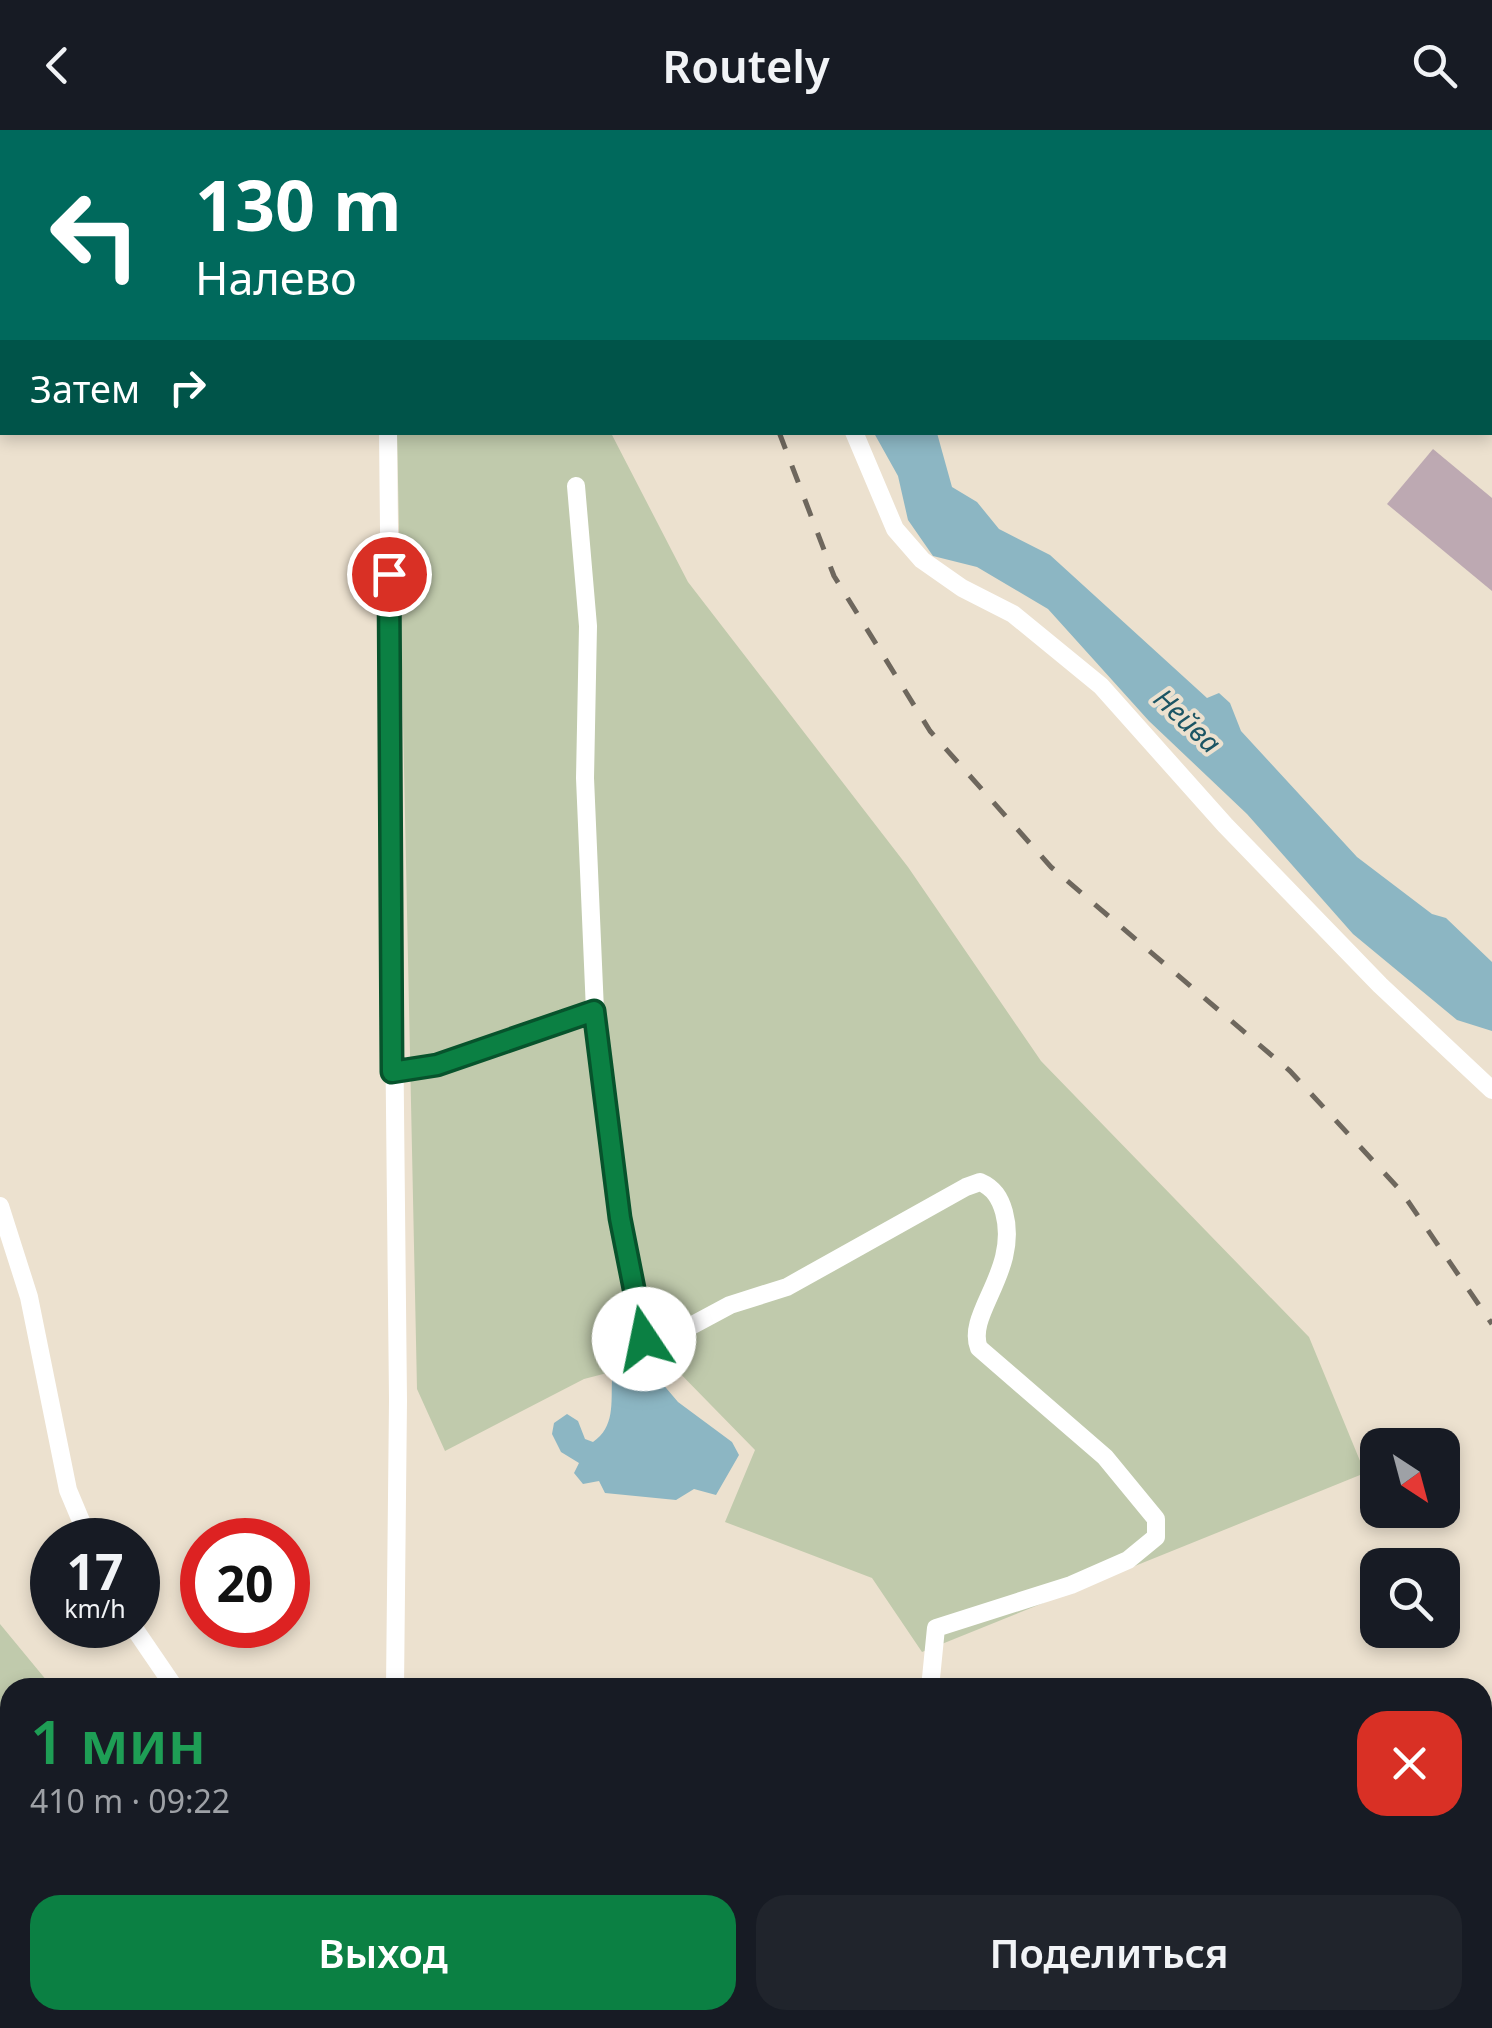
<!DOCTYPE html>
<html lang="ru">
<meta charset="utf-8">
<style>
body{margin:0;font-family:"Noto Sans",sans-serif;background:#20242c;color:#f1f3f6;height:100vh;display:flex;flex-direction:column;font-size:38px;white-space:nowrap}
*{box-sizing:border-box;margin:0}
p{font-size:32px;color:#9ea1a6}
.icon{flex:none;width:55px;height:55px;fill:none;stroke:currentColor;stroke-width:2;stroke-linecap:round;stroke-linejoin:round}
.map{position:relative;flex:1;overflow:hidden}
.sheet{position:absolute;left:0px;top:1548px;width:1492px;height:352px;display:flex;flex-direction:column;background:#171b24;border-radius:30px 30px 0 0;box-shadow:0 5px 15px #0003}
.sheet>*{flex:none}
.guide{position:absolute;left:0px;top:0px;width:1492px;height:305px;box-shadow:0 5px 15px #0003;background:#00695c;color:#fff;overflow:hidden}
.needle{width:65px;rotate:144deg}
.controls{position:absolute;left:1360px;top:1298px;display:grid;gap:20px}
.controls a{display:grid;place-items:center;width:100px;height:100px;border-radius:20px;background:#171b24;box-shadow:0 5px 15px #0003;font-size:50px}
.speed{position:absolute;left:30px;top:1388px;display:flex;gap:20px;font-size:50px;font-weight:700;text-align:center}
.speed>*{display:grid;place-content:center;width:130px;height:130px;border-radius:50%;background:#171b24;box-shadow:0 5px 15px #0003;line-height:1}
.speed small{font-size:25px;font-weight:400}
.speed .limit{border:15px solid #d22;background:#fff;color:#111}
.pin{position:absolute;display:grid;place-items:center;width:85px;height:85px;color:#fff;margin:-42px;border:5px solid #fff;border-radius:50%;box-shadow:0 2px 10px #0007}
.me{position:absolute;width:110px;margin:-55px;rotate:349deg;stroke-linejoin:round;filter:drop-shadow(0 0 8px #0008)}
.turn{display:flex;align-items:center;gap:35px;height:210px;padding:0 30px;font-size:45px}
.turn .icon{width:130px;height:130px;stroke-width:2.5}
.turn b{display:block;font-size:70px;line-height:85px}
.then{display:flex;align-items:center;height:95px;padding:0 30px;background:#0003;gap:20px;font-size:38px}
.round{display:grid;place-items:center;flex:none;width:105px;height:105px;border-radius:30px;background:#20242c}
.headline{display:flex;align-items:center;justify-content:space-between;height:170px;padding:0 30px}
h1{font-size:60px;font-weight:600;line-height:75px;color:#1e9e55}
.cta{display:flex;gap:20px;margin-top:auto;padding:20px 30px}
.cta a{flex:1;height:115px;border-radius:30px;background:#0b8043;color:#fff;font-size:40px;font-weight:600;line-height:115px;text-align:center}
.cta a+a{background:#20242c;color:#f1f3f6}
header{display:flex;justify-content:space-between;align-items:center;height:130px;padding:0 30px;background:#171b24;font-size:45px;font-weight:600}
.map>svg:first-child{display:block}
</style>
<header><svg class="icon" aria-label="back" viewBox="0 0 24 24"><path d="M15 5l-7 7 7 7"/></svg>Routely<svg class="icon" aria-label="search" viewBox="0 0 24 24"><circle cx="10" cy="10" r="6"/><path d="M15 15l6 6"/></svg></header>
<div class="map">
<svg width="1492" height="1898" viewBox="0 0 1492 1898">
<rect width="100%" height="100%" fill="#ece1cf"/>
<g fill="#c0caac">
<polygon points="397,303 611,303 688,452 908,737 1041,931 1309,1207 1365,1343 922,1522 872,1448 725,1392 755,1320 665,1228 584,1249 445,1321 417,1259"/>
<polygon points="0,1494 52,1557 10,1558 10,1770 0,1771"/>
</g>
<g fill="#8cb6c3">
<polygon points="874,303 937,303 952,357 977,372 999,399 1050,425 1207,568 1219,563 1230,573 1241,601 1357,727 1432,784 1446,788 1492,832 1492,901 1457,890 1353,804 1247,684 1149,591 1048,479 977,437 933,426 908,390 898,346"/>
<path d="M630,1245L661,1252L678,1272L732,1312L739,1325L716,1365L694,1359L676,1370L605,1363L599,1351L583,1354L574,1343L579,1333L561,1322L552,1304L554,1293L567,1284L578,1291L585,1309L593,1312C615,1297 611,1273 612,1249Z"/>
</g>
<polygon fill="#bda9b2" points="1433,319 1492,368 1492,461 1387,374"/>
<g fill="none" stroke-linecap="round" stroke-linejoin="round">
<g stroke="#fff" stroke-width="18">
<polyline points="315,0 317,2"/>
<polyline points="250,2 255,0"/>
<polyline points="496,2 497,0"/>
<polyline points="782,2 782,0"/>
<polyline points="0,145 2,143"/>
<polyline points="388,302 398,1270 395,1558"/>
<polyline points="854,302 895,399 922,430 962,458 1013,484 1101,556 1225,695 1380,855 1492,960"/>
<polyline points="576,356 588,496 585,648 595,881"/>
<path d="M392,942L437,935L595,881L620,1088L644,1209L661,1212L730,1175L787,1157L966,1057L980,1052C994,1058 1000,1068 1004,1082C1020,1141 965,1184 979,1218L1105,1327L1156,1389V1407L1128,1430L1071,1455L936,1498L930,1558"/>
<polyline points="0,1076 29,1167 68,1360 89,1410"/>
<polyline points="132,1495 175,1558"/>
<polyline points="0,1845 10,1843"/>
<polyline points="396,1890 397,1898"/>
<polyline points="1048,1890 1050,1898"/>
<polyline points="1386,1890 1431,1898"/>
</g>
<g stroke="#f2c7ae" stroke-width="22">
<polyline points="0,1810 10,1808"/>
<polyline points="1482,1848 1492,1849"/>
</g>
<g stroke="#6e675d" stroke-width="5" stroke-dasharray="18 18" stroke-linecap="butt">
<polyline points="729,0 729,2"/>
<polyline points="1490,100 1492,102"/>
<polyline points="779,302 834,446 930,601 1051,737 1290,941 1401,1061 1492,1194"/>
</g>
</g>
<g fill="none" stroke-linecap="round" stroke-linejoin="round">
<g stroke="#07532c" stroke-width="25">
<polyline id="route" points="389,444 392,942 437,935 594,881 620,1088 644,1209"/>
</g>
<use href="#route" stroke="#0b8043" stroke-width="18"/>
</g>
<g text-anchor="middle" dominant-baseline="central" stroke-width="8" stroke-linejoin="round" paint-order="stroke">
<g font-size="28" font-style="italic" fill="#1b5564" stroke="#ece1cf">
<text transform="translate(1188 590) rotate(43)">Нейва</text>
</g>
</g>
</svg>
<div class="controls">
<a><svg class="needle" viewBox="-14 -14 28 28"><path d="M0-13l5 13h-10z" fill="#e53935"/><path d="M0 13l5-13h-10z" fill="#9ea1a6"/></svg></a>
<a><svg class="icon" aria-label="search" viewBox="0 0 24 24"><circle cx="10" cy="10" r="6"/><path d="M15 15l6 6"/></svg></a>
</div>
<div class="speed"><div>17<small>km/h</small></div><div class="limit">20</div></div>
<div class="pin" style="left:389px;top:444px;background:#d93025"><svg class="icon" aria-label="arrive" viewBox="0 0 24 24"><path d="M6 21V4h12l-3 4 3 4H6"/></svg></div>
<svg class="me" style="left:644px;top:1209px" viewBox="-20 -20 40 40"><circle r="19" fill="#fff"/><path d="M0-13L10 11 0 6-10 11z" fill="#0b8043"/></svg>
<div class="guide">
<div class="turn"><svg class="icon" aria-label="left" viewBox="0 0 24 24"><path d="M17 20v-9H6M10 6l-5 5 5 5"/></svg><div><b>130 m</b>Налево</div></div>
<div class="then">Затем<svg class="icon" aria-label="right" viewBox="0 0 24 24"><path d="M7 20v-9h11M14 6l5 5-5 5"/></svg></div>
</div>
<section class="sheet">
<div class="headline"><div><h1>1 мин</h1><p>410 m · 09:22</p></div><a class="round" style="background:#d93025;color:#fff"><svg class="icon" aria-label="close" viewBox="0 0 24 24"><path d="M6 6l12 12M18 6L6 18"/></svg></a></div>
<div class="cta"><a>Выход</a><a>Поделиться</a></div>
</section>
</div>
